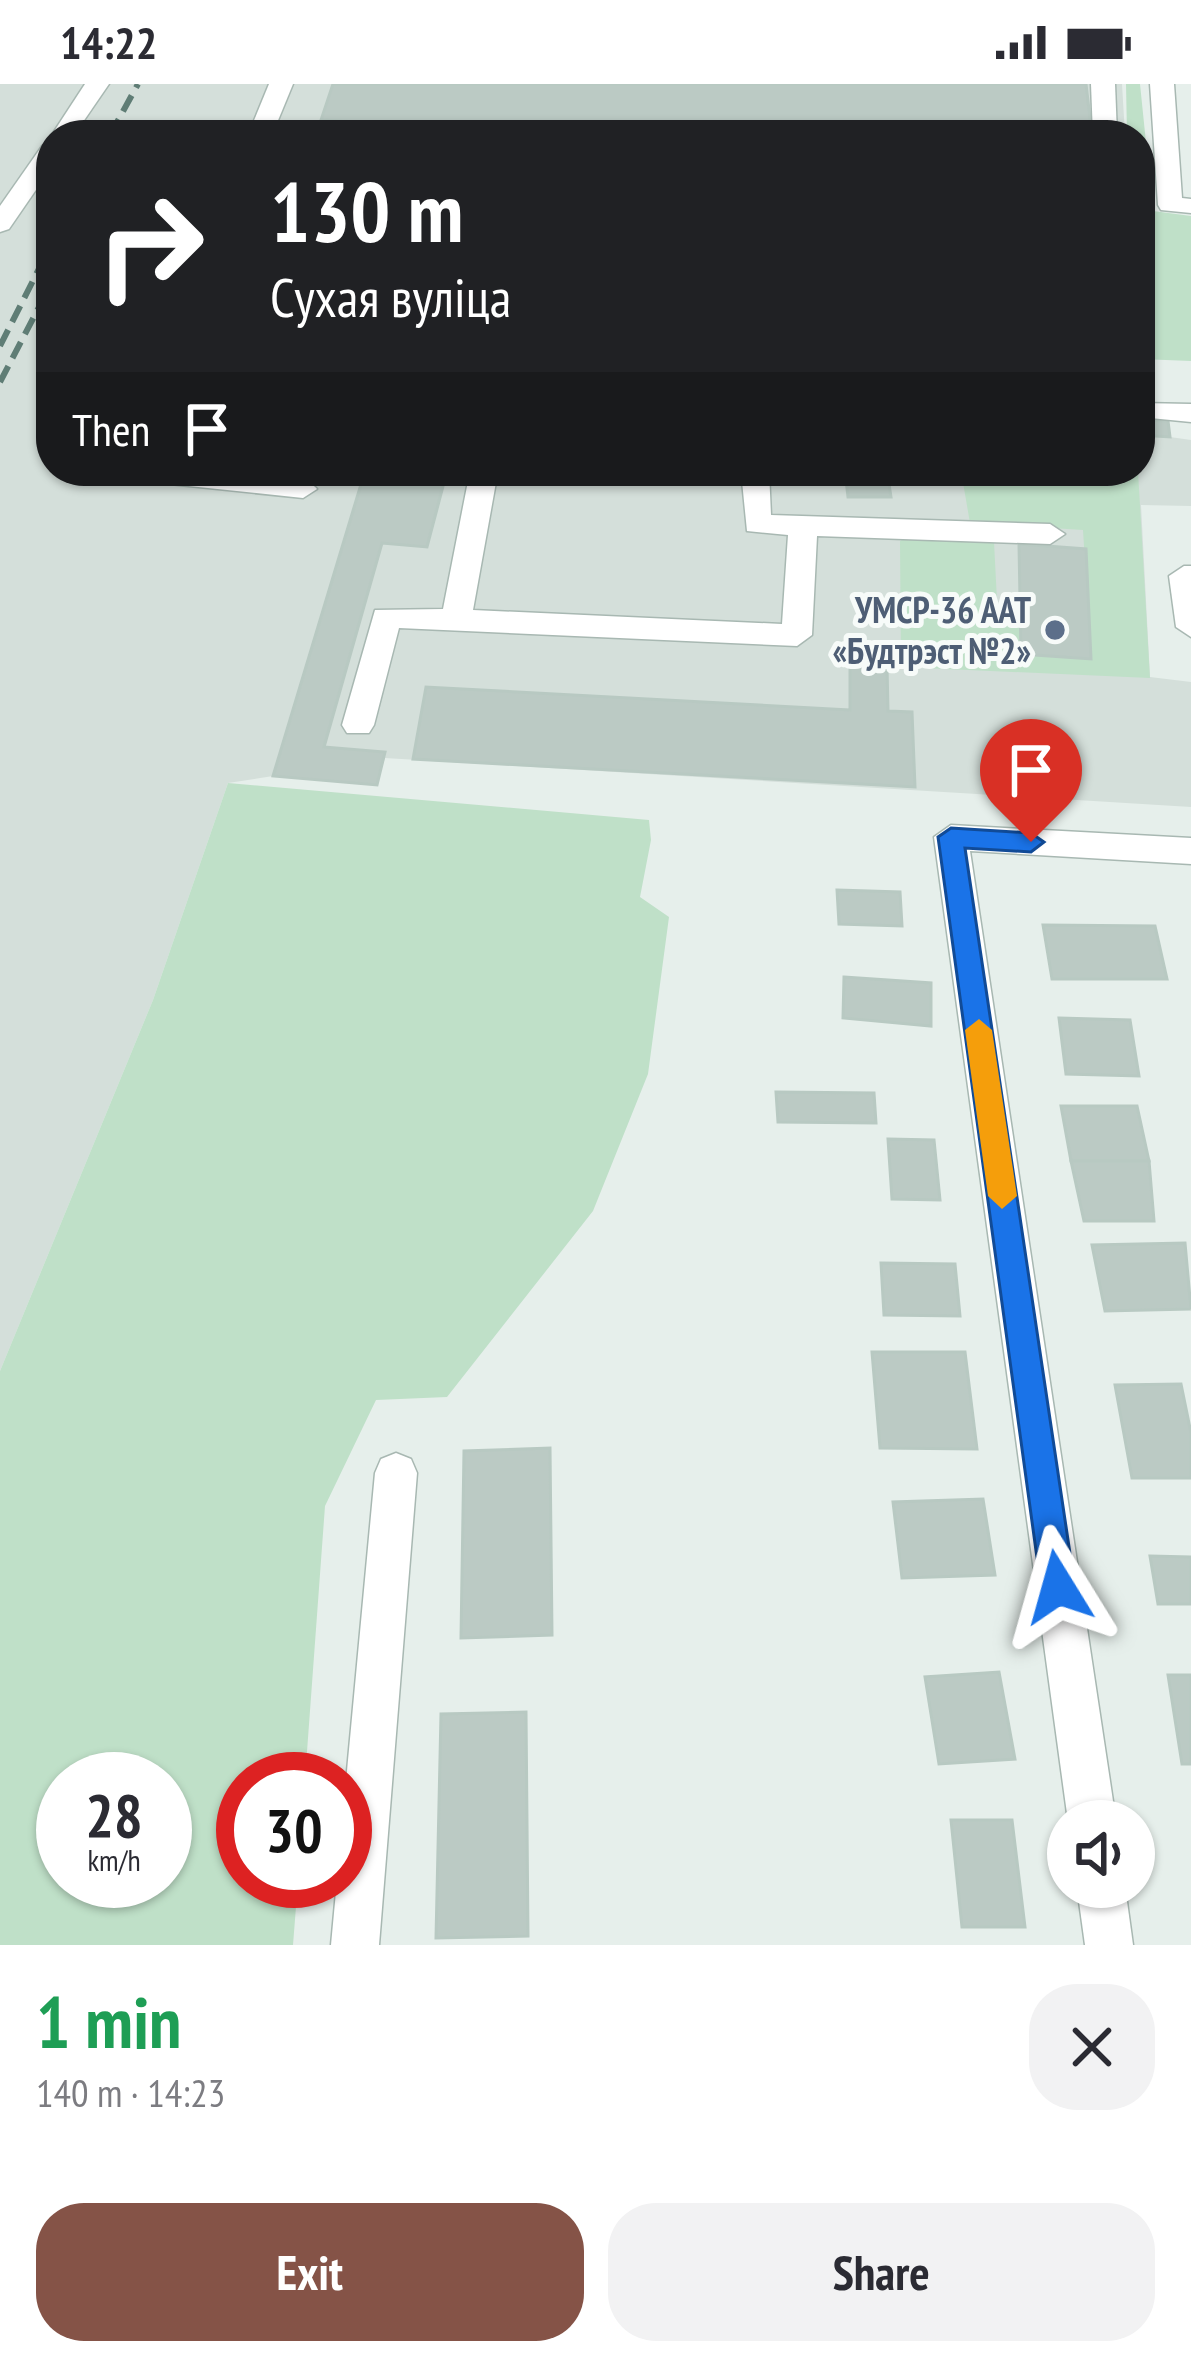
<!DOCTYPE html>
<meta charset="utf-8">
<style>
body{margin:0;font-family:"PT Sans Narrow",sans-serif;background:#f2f2f3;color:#2b2b33;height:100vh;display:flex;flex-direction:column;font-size:45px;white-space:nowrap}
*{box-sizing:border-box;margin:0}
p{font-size:39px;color:#7c7c81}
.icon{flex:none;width:66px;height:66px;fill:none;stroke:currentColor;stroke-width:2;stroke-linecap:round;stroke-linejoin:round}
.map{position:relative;height:1861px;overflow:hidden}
.side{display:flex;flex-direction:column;background:#fff;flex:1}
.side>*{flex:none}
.banner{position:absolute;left:36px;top:36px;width:1119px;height:366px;border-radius:48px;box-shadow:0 3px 9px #0004;background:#202124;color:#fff;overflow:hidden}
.controls{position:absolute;left:1047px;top:1716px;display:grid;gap:24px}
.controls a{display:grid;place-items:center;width:108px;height:108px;border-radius:50%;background:#fff;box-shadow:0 3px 9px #0004;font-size:60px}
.speed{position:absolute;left:36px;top:1668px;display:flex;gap:24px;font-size:60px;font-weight:700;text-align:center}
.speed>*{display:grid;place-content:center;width:156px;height:156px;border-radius:50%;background:#fff;box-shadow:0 3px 9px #0004;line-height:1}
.speed small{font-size:30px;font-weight:400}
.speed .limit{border:18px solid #d22;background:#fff;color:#111}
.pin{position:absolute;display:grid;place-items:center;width:102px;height:102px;color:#fff;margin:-123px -51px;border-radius:50% 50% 50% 0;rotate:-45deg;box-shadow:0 0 12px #0007}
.pin .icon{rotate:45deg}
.me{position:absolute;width:132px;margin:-66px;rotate:352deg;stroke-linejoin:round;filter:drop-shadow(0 0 9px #0008)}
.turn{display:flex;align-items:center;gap:42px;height:252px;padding:0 36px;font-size:54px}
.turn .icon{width:156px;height:156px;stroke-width:2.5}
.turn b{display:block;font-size:84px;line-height:102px}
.then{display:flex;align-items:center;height:114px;padding:0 36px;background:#0003;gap:24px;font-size:45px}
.round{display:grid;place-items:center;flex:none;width:126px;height:126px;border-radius:48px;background:#f2f2f3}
.overview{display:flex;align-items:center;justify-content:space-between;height:204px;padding:0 36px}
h1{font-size:72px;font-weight:800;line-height:90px;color:#1e9e55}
.action{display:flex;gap:24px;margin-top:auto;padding:24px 36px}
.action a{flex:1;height:138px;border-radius:48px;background:#855347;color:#fff;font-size:48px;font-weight:800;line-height:138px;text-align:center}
.action a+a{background:#f2f2f3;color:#2b2b33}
.status{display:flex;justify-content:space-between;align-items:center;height:84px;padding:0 60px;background:#fff;direction:ltr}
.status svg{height:33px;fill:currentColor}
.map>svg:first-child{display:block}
</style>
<div class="status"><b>14:22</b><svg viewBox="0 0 49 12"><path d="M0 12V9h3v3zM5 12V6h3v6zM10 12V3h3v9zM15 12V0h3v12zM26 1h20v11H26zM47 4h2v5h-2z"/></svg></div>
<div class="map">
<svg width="1191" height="1861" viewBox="0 0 1191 1861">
<rect width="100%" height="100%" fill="#e6efeb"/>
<polygon fill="#d4dfda" points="0,0 1122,0 1125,51 51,51 51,387 1140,387 1140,316 1146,317 1168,337 1170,353 1191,356 1191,422 1141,421 1150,593 1191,598 1191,723 385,674 377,701 273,692 228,699 153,916 0,1287"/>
<g fill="#bfe0c8" fill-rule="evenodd">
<polygon points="1126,0 1140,0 1153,127 1191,132 1191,277 1140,275 1140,51 1127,51"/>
<polygon points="961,387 1138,387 1150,594 901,583 900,457 907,453 994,458 998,536 1020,538 1021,570 1091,574 1083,446 970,439"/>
<path d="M228,699L649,736L651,756L640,813L669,833L648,990L593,1127L447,1313L376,1316L325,1422L305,1695H243V1797H298L293,1861H0V1287L153,916ZM63,1695H165V1797H63Z"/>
</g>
<g fill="#bbcac4" stroke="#b8c9c2" stroke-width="3">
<polygon points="333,0 1086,0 1092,51 370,51 373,39 321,36"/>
<polygon points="1140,316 1146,317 1147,336 1168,337 1170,353 1140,351"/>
<polygon points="365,387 447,387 427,463 382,459 324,663 385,668 377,701 273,692"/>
<polygon points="845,387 887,387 891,413 848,413"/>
<polygon points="1019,460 1086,465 1091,575 1021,570"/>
<polygon points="850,580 887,582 888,627 912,628 915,703 413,675 426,603 850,626"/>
<polygon points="837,806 900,808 902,842 839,840"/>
<polygon points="1043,841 1155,842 1167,895 1052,895"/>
<polygon points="844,893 931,899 931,942 843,934"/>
<polygon points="1059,934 1130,936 1139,992 1066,990"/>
<polygon points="776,1008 874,1009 876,1039 778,1038"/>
<polygon points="1061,1022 1137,1022 1149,1077 1071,1077"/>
<polygon points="888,1055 934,1056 940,1116 892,1115"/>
<polygon points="1071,1077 1149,1077 1154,1137 1084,1137"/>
<polygon points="1185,1159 1191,1225 1105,1227 1092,1161"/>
<polygon points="881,1179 955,1180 960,1232 884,1231"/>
<polygon points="872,1268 965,1268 977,1365 880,1364"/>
<polygon points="1181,1300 1191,1349 1191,1394 1132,1394 1115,1301"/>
<polygon points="550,1364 552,1551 461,1554 464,1367"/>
<polygon points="983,1415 995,1491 902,1494 893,1418"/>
<polygon points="1150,1472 1191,1473 1191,1520 1158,1520"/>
<polygon points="999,1588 1015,1675 939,1680 925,1593"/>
<polygon points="1168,1591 1191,1591 1191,1680 1182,1680"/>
<polygon points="526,1628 528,1852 436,1854 441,1630"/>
<polygon points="951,1736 1012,1736 1025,1843 962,1843"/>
</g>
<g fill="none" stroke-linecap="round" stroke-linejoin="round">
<g stroke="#a8b8b2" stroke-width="3">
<g id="minor">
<polygon points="85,0 109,0 74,51 51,52"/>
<polygon points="269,0 293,0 272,51 248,51"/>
<polygon points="1091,0 1115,0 1117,51 1093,51"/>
<polygon points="1150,0 1174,0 1182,114 1191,115 1191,129 1161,126 1158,121"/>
<polygon points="51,60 51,84 9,145 0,148 0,122 42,62"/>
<polygon points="1140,319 1191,320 1191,338 1140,333"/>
<path d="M117,387C155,387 295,379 317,405L303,414L131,396Z"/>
<polygon points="470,387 498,387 473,526 782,540 788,451 747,447 741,387 769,387 771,431 1050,440 1065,450 1050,460 817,452 812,551 797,562 399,544 374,641 369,649 347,649 342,641 375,526 443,525"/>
<polygon points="1184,482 1191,482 1191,553 1176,543 1169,492"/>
<polygon points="951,741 1191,754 1191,780 970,767 1116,1737 1068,1737 934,753"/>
<polygon points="396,1369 411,1375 417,1389 379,1861 331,1861 337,1797 345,1797 345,1708 375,1389 381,1375"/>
<polygon points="1077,1803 1125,1803 1133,1861 1085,1861"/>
</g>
</g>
<use href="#minor" fill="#fff" fill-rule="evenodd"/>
<g stroke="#5f7d75" stroke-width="6" stroke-dasharray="18 9" stroke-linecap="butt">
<polyline points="110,51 138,0"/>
<polyline points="0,262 51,161"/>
<polyline points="0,298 51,200"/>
</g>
</g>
<polygon fill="#1a73e8" stroke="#114b97" stroke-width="3" points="951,744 1031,749 1044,758 1031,768 965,764 1075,1503 1070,1514 1058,1519 1046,1514 1041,1503 938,753"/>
<polygon fill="#f59e0b" points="979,935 992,946 1017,1112 1002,1125 988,1112 965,946"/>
<circle fill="#5c6f8a" stroke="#f7fbf9" stroke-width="4.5" cx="1055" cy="546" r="12"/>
<g text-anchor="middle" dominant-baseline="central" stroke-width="10" stroke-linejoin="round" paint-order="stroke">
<g font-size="36" font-weight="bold" fill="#4e5e75" stroke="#f7fbf9" text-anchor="end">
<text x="1031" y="525">УМСР-36 ААТ<tspan x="1031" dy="41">«Будтрэст №2»</tspan></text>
</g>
</g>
</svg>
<div class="controls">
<a><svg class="icon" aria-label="sound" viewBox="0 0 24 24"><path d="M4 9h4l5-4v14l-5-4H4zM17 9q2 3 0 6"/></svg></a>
</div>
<div class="speed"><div>28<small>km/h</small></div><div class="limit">30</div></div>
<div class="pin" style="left:1031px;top:758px;background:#d93025"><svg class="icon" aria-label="arrive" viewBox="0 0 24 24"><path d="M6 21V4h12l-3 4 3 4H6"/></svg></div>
<svg class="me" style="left:1058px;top:1503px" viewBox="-20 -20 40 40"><path d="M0-17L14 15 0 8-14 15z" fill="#1a73e8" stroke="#fff" stroke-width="4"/></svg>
<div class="banner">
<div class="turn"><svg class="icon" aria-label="right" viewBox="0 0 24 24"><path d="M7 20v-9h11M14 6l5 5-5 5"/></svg><div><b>130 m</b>Сухая вуліца</div></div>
<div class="then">Then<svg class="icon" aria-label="arrive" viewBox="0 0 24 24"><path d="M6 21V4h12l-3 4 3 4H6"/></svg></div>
</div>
</div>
<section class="side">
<div class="overview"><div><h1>1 min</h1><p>140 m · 14:23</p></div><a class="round"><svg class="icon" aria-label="close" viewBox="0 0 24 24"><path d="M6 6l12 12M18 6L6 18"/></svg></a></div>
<div class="action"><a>Exit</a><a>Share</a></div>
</section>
